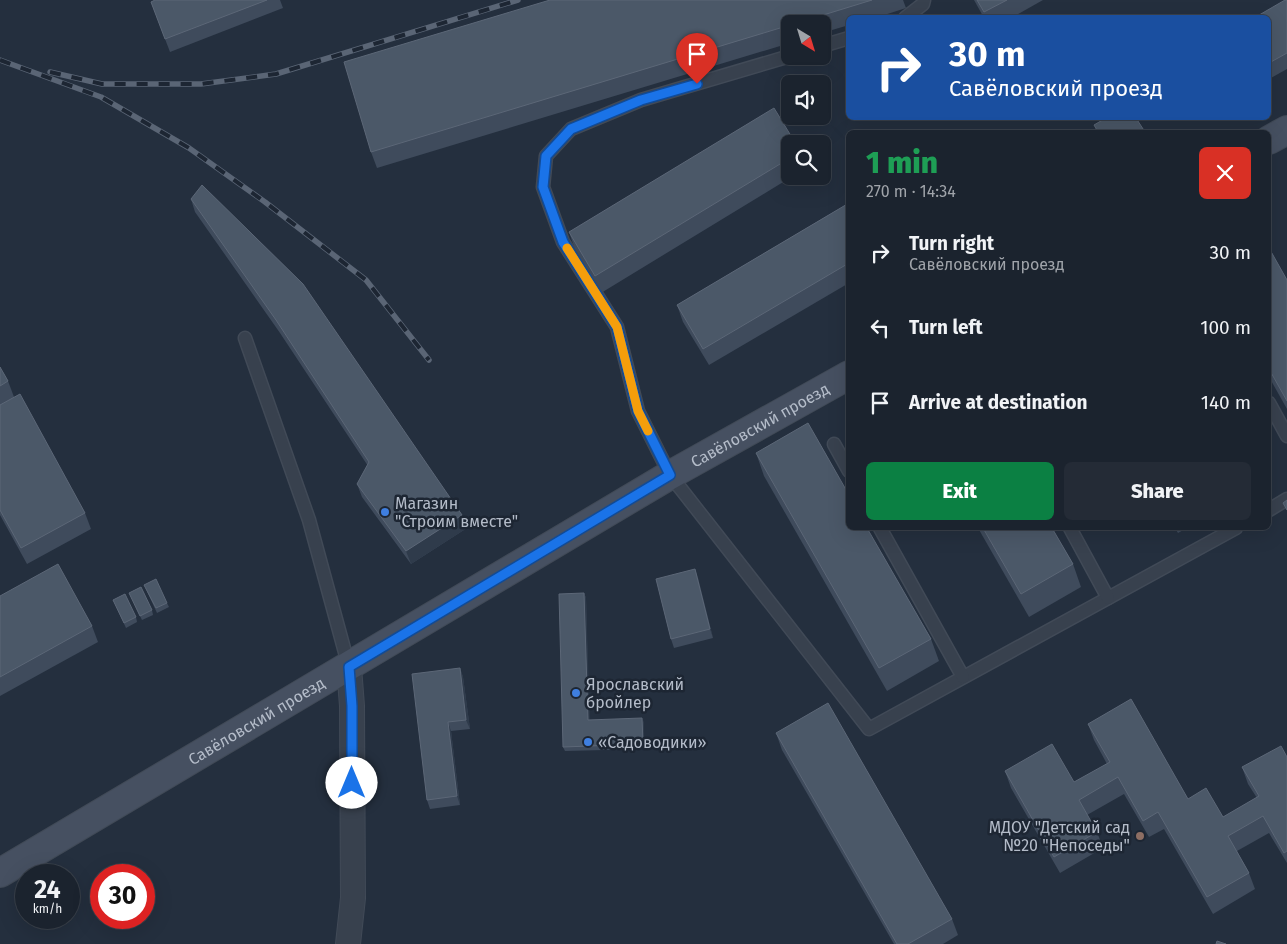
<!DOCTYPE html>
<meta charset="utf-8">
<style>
body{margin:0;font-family:"Fira Sans",sans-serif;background:#242b36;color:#f1f3f6;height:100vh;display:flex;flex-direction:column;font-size:19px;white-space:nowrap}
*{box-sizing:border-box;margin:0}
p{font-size:16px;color:#a0a4aa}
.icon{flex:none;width:28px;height:28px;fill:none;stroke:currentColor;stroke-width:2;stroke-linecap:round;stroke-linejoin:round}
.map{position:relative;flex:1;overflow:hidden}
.panel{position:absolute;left:846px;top:130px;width:425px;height:400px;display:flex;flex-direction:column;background:#1b232e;border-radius:8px;box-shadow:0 5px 20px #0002,0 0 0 1px #39404a}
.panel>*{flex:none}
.top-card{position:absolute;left:846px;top:15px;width:425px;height:105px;border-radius:8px;box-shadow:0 5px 20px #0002,0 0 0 1px #39404a;background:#1a4fa0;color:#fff;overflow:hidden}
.needle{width:32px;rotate:142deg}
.buttons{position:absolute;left:781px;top:15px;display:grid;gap:10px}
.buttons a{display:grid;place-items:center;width:50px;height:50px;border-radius:8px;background:#1b232e;box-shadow:0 5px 20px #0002,0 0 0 1px #39404a;font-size:25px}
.speed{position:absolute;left:15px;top:864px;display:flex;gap:10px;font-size:25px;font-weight:700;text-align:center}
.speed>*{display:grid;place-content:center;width:65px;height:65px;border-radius:50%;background:#1b232e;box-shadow:0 5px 20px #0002,0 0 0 1px #39404a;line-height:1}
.speed small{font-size:12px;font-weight:400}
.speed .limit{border:8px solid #d22;background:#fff;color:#111}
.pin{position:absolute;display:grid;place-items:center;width:42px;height:42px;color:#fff;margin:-51px -21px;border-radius:50% 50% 50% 0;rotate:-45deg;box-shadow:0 0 5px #0007}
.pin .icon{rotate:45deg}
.me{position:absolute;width:55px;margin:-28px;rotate:0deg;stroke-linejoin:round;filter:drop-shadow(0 0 4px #0008)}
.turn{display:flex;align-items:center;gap:18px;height:105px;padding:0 20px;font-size:22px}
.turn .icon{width:65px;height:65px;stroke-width:2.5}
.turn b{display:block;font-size:35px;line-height:42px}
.round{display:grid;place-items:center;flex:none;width:52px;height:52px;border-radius:8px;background:#242b36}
.overview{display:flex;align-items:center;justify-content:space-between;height:85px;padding:0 20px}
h1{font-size:30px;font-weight:800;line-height:38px;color:#1e9e55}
.primary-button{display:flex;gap:10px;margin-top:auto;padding:10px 20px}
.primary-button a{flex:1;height:58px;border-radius:8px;background:#0b8043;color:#fff;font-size:20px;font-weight:800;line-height:58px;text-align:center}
.primary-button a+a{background:#242b36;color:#f1f3f6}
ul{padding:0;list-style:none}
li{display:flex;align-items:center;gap:15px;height:75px;padding:0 20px}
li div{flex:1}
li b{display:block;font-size:19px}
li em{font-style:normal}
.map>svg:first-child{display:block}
</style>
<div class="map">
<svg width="1287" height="944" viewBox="0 0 1287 944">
<rect width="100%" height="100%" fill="#242f3e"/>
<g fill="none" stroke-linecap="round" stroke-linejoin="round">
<g stroke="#414a57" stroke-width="15">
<g id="lane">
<polyline points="905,18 923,4 924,0"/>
<polyline points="822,46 849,38"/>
<polyline points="790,56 641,100 571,129 546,156 543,187 563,242 617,327 638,411 670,475 869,729 1236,528"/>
<polyline points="245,338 309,520 349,667"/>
<polyline points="1269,403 1287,436"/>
<polyline points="834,444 849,471"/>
<polyline points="1269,510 1287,499"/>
<polyline points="880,528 963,677"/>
<polyline points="1070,528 1108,598"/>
</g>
</g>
<g stroke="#414a57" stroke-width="26">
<polyline id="street" points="348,944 353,898 352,706 349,667"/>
</g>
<g stroke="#414a57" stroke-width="30">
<g id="secondary">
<polyline points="1269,140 1287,130"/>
<path id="s1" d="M0,873L670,475L849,375"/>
</g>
</g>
<use href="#lane" stroke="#38414e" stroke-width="12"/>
<use href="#street" stroke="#38414e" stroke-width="24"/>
<use href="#secondary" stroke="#465061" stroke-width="28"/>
<g stroke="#5a6575" stroke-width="5.5">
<g id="rail">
<polyline points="0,60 101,97 189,148 265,202 366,280 429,360"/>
<polyline points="50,72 102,84 201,84 276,74 518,0"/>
</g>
</g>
<use href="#rail" stroke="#1d2633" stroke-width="4" stroke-dasharray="11" stroke-linecap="butt"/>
</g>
<g fill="#3f4b5c">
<polygon points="155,0 280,0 283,8 170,52 151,2"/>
<polygon points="550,0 903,0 906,8 875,18 849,18 849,25 822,33 822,24 790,24 790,43 377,168 371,152"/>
<polygon points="974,0 1043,0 1011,18 984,18"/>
<polygon points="1287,0 1287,69 1269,79 1269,18"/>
<polygon points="790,144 790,176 793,176 601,293 575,249 569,232"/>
<polygon points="191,199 467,528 411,564 362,497 357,484 368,466 280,333 195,212"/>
<polygon points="849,203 849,283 709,365 683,322 677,305"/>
<polygon points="1269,248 1287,280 1287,409 1269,377"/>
<polygon points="0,367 8,381 14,397 85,513 91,529 27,564 0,515"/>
<polygon points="756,453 931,639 939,661 887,691 764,476"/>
<polygon points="978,528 1052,528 1073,564 1081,587 1029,617"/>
<polygon points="1175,528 1187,528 1178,533"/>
<polygon points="695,569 698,578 713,638 674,648 671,639"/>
<polygon points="144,585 167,603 169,607 157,613"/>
<polygon points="129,593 152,610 153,615 142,620"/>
<polygon points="584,593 586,598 589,720 644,722 644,749 565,751 563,747"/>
<polygon points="0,596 92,626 98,642 0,696"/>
<polygon points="113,600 136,617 137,622 126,628"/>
<polygon points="460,668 463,677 470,729 451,731 460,805 430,809 427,800"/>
<polygon points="1088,724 1188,799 1223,817 1257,798 1248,784 1242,767 1287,757 1287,863 1269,833 1237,851 1249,873 1255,889 1213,914 1164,829 1149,837 1124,794 1087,815 1097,832 1103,848 1060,873 1011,788 1005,771 1074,782 1107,764 1094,740"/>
<polygon points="776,733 952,919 958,935 943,944 894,944 782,750"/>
</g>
<g fill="#2f3b4b">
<polygon points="462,515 467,528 411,564 406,551"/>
<polygon points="695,569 698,578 713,638 710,629"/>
<polygon points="584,593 586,598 590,724 588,720"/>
<polygon points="460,668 463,677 470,729 466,720"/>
<polygon points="642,718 644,722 644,749 643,744"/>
<polygon points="448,722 451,731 460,805 457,796"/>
</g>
<g fill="#4b5868" stroke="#5c6777">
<polygon points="155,0 267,0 165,39 151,2"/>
<polygon points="550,0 872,0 794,24 790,24 790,25 371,152 344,62"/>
<polygon points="977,0 1007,0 984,12"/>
<polygon points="1285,0 1287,0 1287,53 1269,63 1269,18 1254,18"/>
<polygon points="774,108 796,144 790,144 790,158 595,276 569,232"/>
<polygon points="1106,118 1136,118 1145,132 1098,132 1094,125"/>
<polygon points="202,185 303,284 462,515 406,551 357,484 369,462 276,320 191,199"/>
<polygon points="849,203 849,263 703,349 677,305"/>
<polygon points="1269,248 1287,280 1287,401 1269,369"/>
<polygon points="0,367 8,381 0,386"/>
<polygon points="20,394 85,513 21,548 0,510 0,405"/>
<polygon points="808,423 849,495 849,528 867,528 931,639 879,668 756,453"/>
<polygon points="1287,500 1287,510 1283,503"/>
<polygon points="983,528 1052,528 1073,564 1021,594"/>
<polygon points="58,564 92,626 0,677 0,596"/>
<polygon points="695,569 710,629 671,639 656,579"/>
<polygon points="156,579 167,603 156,608 144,585"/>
<polygon points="141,587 152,610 140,616 129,593"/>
<polygon points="584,593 588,720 642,718 643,744 563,747 559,594"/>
<polygon points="125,594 136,617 124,623 113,600"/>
<polygon points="460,668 466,720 448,722 457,796 427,800 412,674"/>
<polygon points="1131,699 1188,799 1206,788 1223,817 1259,796 1242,767 1281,746 1287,757 1287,851 1284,853 1263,816 1228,836 1249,873 1207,897 1158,812 1143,821 1118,777 1079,800 1097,832 1054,857 1005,771 1052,744 1074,782 1110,762 1088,724"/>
<polygon points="828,703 952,919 908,944 897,944 776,733"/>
<polygon points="1217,941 1226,944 1216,944"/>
</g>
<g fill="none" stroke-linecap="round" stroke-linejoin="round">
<g stroke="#114b97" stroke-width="12">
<polyline id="route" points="352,783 352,706 349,667 670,475 638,411 617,327 563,242 543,187 546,156 571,129 641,100 697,84"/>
</g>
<use href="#route" stroke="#1a73e8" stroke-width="9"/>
<polyline stroke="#f59e0b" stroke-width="9" points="567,248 617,327 638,411 648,431"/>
</g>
<g fill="#3f7fe0" stroke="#1d2633" stroke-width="2">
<circle cx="385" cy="512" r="5"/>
<circle cx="576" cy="693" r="5"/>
<circle cx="588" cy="742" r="5"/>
</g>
<circle fill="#8d6e63" stroke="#1d2633" stroke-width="2" cx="1140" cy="836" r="5"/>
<g text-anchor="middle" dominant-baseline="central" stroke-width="5" stroke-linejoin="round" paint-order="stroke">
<g font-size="16" fill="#b4bcc9" stroke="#1d2633">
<text stroke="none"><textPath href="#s1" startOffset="882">Савёловский проезд</textPath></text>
<text stroke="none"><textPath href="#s1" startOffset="298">Савёловский проезд</textPath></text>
</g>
<g font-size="16" fill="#b4bcc9" stroke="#1d2633" text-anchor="start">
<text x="395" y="503">Магазин<tspan x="395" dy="18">"Строим вместе"</tspan></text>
<text x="586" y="684">Ярославский<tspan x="586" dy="18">бройлер</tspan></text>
<text x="598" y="742">«Садоводики»</text>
<text x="1130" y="827" text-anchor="end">МДОУ "Детский сад<tspan x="1130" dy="18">№20 "Непоседы"</tspan></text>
</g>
</g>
</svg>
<div class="buttons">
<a><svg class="needle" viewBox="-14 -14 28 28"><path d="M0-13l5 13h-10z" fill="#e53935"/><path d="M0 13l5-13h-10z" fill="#a0a4aa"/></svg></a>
<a><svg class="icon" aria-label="sound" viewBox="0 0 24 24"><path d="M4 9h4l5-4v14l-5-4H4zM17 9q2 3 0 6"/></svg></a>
<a><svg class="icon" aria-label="search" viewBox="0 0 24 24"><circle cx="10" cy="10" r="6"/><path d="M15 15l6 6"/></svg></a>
</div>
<div class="speed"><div>24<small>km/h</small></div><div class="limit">30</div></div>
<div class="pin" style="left:697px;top:84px;background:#d93025"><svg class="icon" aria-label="arrive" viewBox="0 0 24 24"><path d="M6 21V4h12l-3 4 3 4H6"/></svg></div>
<svg class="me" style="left:352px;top:783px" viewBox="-20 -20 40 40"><circle r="19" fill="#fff"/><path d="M0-13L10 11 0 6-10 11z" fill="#1a73e8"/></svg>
<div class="top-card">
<div class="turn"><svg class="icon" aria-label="right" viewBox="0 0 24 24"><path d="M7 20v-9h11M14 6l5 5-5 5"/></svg><div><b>30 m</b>Савёловский проезд</div></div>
</div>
<section class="panel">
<div class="overview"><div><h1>1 min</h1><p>270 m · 14:34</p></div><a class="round" style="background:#d93025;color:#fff"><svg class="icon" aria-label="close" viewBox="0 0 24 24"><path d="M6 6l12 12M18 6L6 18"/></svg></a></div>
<ul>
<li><svg class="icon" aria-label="right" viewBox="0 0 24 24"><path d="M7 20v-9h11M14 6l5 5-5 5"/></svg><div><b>Turn right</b><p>Савёловский проезд</p></div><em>30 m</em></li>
<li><svg class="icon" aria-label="left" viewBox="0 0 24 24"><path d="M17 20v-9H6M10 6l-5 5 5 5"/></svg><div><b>Turn left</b></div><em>100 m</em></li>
<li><svg class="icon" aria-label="arrive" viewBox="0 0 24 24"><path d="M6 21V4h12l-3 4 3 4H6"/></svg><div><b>Arrive at destination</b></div><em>140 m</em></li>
</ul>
<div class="primary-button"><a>Exit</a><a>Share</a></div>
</section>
</div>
